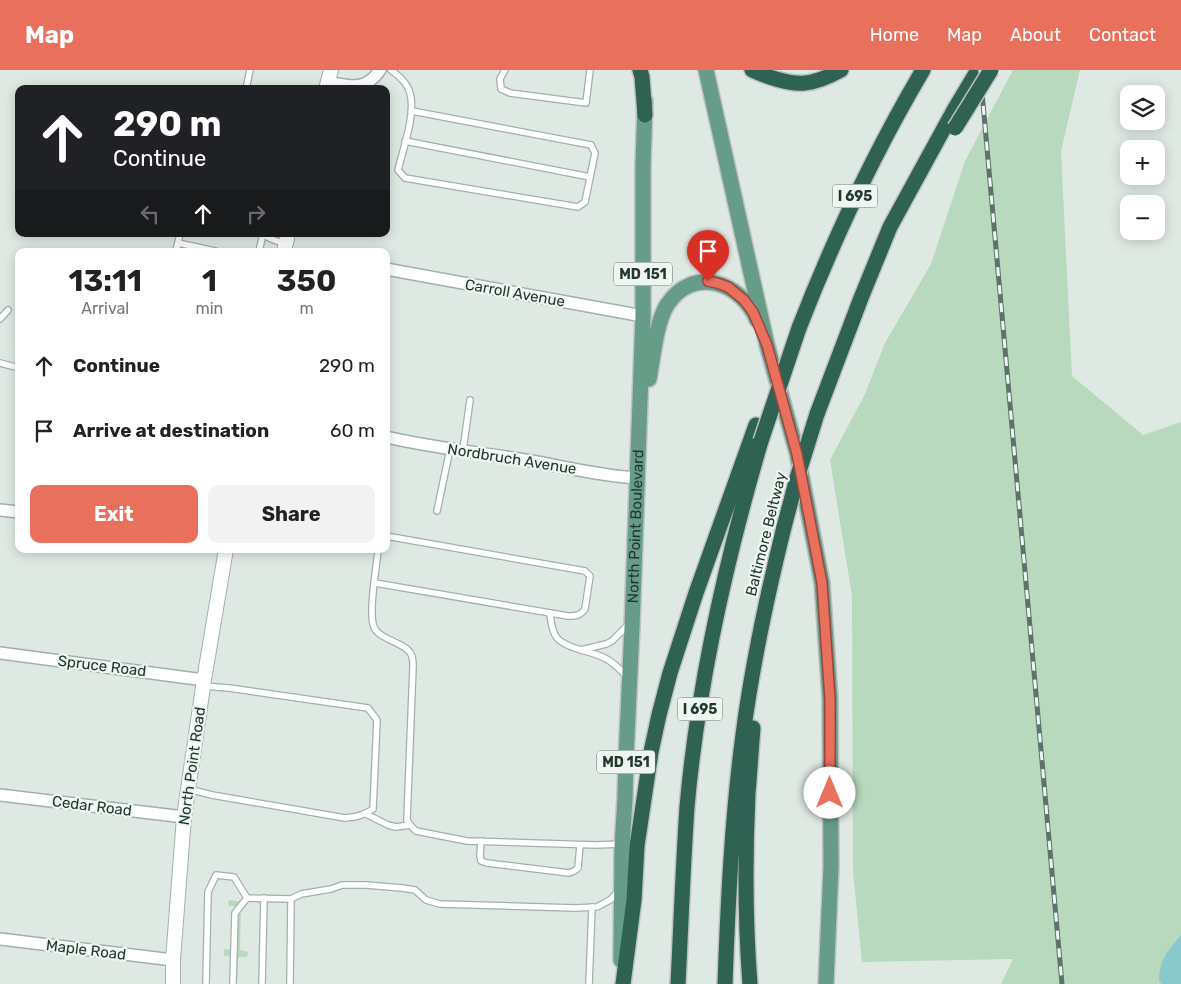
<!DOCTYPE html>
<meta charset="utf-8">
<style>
body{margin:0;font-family:Rubik,sans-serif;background:#f2f2f2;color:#222;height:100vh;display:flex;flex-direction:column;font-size:19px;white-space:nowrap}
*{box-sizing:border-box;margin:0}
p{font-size:16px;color:#767676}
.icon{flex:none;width:28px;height:28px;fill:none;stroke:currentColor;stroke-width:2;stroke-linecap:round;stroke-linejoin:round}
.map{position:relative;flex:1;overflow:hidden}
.drawer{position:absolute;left:15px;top:178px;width:375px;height:305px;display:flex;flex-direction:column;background:#fff;border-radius:10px;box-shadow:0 2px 12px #0003}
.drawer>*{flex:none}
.hud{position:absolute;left:15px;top:15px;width:375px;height:152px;border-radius:10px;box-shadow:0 2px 12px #0003;background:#202124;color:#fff;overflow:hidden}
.buttons{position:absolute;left:1120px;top:15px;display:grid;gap:10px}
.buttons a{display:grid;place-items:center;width:45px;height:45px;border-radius:10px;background:#fff;box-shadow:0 2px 12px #0003;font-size:25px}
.pin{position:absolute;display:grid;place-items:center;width:42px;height:42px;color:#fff;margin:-51px -21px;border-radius:50% 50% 50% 0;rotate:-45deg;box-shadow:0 0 5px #0007}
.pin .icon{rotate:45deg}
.me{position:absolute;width:55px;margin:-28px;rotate:0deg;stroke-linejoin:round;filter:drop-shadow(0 0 4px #0008)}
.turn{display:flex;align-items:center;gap:18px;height:105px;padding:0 15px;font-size:22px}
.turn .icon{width:65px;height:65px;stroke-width:2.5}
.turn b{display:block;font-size:35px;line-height:42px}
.lanes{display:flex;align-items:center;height:48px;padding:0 15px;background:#0003;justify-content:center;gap:25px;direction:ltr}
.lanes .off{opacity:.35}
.eta{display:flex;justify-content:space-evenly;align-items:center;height:85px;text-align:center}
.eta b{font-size:30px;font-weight:700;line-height:35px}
.primary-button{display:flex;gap:10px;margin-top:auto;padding:10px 15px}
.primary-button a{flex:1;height:58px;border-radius:10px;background:#e9705d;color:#fff;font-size:20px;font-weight:700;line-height:58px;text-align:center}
.primary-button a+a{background:#f2f2f2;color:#222}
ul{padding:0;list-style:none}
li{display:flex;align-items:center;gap:15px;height:65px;padding:0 15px}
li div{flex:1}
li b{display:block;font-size:19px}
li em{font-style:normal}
header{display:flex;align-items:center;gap:30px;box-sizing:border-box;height:70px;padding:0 25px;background:#e9705d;color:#fff}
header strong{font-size:24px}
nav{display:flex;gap:28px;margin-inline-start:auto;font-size:18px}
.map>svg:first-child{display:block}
</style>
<header>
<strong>Map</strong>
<nav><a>Home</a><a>Map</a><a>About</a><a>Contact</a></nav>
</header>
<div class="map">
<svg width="1181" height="914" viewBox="0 0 1181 914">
<rect width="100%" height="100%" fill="#dfe9e3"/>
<g fill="#b8d9be">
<polygon points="1013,0 1080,0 1061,81 1072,306 1143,365 1181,352 1181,914 1001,914 1013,889 862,892 853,801 852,526 830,390 865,324 885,273 931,194 965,91"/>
<polygon points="230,830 241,832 240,880 248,882 247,887 238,887 237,914 234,914 235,887 224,886 224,879 235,880 237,836 229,836 228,833"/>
</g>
<path fill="#89c8cb" d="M1181,865V914H1162L1159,911C1160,888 1167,882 1181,865Z"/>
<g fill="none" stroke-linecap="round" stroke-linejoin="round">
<g stroke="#a2b0a9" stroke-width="8">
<g id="service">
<path d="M391,0C398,5 408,14 410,23C416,44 403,79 398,100L405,108L578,137L585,132L595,83L591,75L412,41"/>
<polyline points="505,0 500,9 501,19 510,23 586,33 590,0"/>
<polyline points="246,19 250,0"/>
<polyline points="405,71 590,107"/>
<polyline points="261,164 274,170 286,174"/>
<polyline points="178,173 215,181"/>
<polyline points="176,181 180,164"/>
<polyline points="259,181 263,164"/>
<polyline points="0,249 8,240"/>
<polyline points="0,293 19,298"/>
<polyline points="463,380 470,330"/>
<polyline points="437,441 450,379"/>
<path d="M378,479C377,496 368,542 374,557C379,570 405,572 411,584C413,588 413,592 413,596L407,750L410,755L416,761L467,771L596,775L622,774"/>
<path d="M375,513L568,546C576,546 580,546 585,539L590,506L585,501L386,466"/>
<path d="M550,543C552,568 557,573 581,580"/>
<path d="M627,607C611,589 604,586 581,580L606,574L612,571L630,553"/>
<path d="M188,719L212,725L345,748C357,747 364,745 373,739L377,650L368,638L229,618L203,616"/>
<polyline points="366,744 388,755 396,757 410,755"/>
<polyline points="481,771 480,786 481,791 487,793 569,803 574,801 578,798 580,775"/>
<polyline points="206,914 208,822 216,805 234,807 247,828 291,829"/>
<polyline points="233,914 235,843 247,828"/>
<polyline points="262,914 264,828"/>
<polyline points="290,914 291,829 301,824 331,819 342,815 366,815 402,818 415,820 426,830 440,834 575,838 597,837 610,830 618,822"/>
<polyline points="589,914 592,837"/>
</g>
</g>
<g stroke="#a2b0a9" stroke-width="14">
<g id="minor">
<path d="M328,12C350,16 365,22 380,0"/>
<polyline points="386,199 643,246"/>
<path d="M386,367C434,378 483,383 531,391C566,397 601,406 637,408"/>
<polyline points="0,440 19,442"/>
<polyline points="0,583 204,610"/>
<polyline points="0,725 184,747"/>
<polyline points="0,869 173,890"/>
</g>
</g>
<g stroke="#a2b0a9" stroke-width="16">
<g id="tertiary">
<polyline points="326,19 331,0"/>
<polyline points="284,181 288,164"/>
<polyline points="173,914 173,890 184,747 204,610 226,479"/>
</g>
</g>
<g stroke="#bcc3c1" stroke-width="18">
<g id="primary">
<polyline points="706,0 767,275 797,383 822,513 830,629 831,797 826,914"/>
<path d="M649,309C653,288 656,253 667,235C693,195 741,212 757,250"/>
<path id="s1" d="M621,890L622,777L625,728L626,689L632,557L643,246V96L645,31"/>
</g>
</g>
<g stroke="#bcc3c1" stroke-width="18">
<g id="motorway">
<polyline points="640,0 642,7 645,45"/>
<path d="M752,0C765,6 790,15 805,13C818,12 830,6 841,0"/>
<path d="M799,258C834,168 874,83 923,0"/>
<polyline points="817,344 861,228 890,157 954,40 978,0"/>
<polyline points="623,914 634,830 637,776 651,682 659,645 670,603 696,523 756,355"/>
<path d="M678,914C681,855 683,796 687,737C698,613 726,490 761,371"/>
<path d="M725,914C728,831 732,748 743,665C752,595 767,526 784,457"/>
<path d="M750,914C745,850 745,787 748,723C750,702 751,680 753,658"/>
</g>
</g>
<use href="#service" stroke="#fff" stroke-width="5.5"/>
<use href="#minor" stroke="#fff" stroke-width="11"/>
<use href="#tertiary" stroke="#fff" stroke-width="14"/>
<use href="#primary" stroke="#669c88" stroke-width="15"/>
<use href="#motorway" stroke="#2f6252" stroke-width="15"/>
<g stroke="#5b746a" stroke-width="5">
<polyline id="rail" points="980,0 1062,914"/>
</g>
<use href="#rail" stroke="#eff6f1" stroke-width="3" stroke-dasharray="9" stroke-linecap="butt"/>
<g stroke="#bcc3c1" stroke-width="18" stroke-linecap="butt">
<g id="motorway-bridge">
<polyline points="955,58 991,0"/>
<polyline points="761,371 799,258"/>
<polyline points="784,457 797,408 817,344"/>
</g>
</g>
<use href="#motorway-bridge" stroke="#2f6252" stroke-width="15"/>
</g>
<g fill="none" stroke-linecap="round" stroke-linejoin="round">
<g stroke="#97493c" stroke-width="12">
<polyline id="route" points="708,211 717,213 728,217 744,230 753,242 767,275 797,384 822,513 830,629 830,723"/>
</g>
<use href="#route" stroke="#e9705d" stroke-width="9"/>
</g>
<g text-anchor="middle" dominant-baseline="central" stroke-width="4.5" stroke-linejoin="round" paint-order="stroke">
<g fill="#eff6f1" stroke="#5f7169" stroke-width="1">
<rect x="832.5" y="114.5" width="45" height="23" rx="4"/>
<rect x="614" y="192.5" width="58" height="23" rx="4"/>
<rect x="677.5" y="627.5" width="45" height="23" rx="4"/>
<rect x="597" y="680.5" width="58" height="23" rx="4"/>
</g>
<g font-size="14" font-weight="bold" fill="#21382f">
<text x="855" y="126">I 695</text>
<text x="643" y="204">MD 151</text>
<text x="700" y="639">I 695</text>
<text x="626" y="692">MD 151</text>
</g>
<g font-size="15" fill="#21382f" stroke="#eff6f1">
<text transform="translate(515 223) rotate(10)">Carroll Avenue</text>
<text transform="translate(512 389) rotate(9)">Nordbruch Avenue</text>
<text stroke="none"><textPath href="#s1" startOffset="434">North Point Boulevard</textPath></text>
<text transform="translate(766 464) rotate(-76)">Baltimore Beltway</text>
<text transform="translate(102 596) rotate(7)">Spruce Road</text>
<text transform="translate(192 696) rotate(-82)">North Point Road</text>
<text transform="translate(92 736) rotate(7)">Cedar Road</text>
<text transform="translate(86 880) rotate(7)">Maple Road</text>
</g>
</g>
</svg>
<div class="buttons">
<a><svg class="icon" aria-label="layers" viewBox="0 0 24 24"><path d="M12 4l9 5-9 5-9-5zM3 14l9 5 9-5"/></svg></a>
<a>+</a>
<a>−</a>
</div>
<div class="pin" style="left:708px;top:211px;background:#d93025"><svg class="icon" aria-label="arrive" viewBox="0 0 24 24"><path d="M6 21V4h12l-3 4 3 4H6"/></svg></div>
<svg class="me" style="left:830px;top:723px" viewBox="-20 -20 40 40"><circle r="19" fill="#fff"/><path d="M0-13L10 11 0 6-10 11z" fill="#e9705d"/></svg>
<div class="hud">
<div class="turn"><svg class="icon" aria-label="ahead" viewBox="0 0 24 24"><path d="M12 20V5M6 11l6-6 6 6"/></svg><div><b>290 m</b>Continue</div></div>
<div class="lanes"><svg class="icon off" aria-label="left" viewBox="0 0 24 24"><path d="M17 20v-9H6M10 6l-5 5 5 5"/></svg><svg class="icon" aria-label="ahead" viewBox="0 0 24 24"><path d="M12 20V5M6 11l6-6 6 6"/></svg><svg class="icon off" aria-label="right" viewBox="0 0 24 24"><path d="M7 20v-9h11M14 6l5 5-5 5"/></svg></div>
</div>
<section class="drawer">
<div class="eta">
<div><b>13:11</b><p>Arrival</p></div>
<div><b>1</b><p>min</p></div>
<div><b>350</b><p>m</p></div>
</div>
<ul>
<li><svg class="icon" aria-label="ahead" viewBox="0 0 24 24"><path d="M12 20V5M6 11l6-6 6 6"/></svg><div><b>Continue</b></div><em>290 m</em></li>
<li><svg class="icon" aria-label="arrive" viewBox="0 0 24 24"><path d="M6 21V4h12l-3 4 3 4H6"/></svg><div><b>Arrive at destination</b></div><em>60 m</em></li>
</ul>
<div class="primary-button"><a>Exit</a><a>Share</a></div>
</section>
</div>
